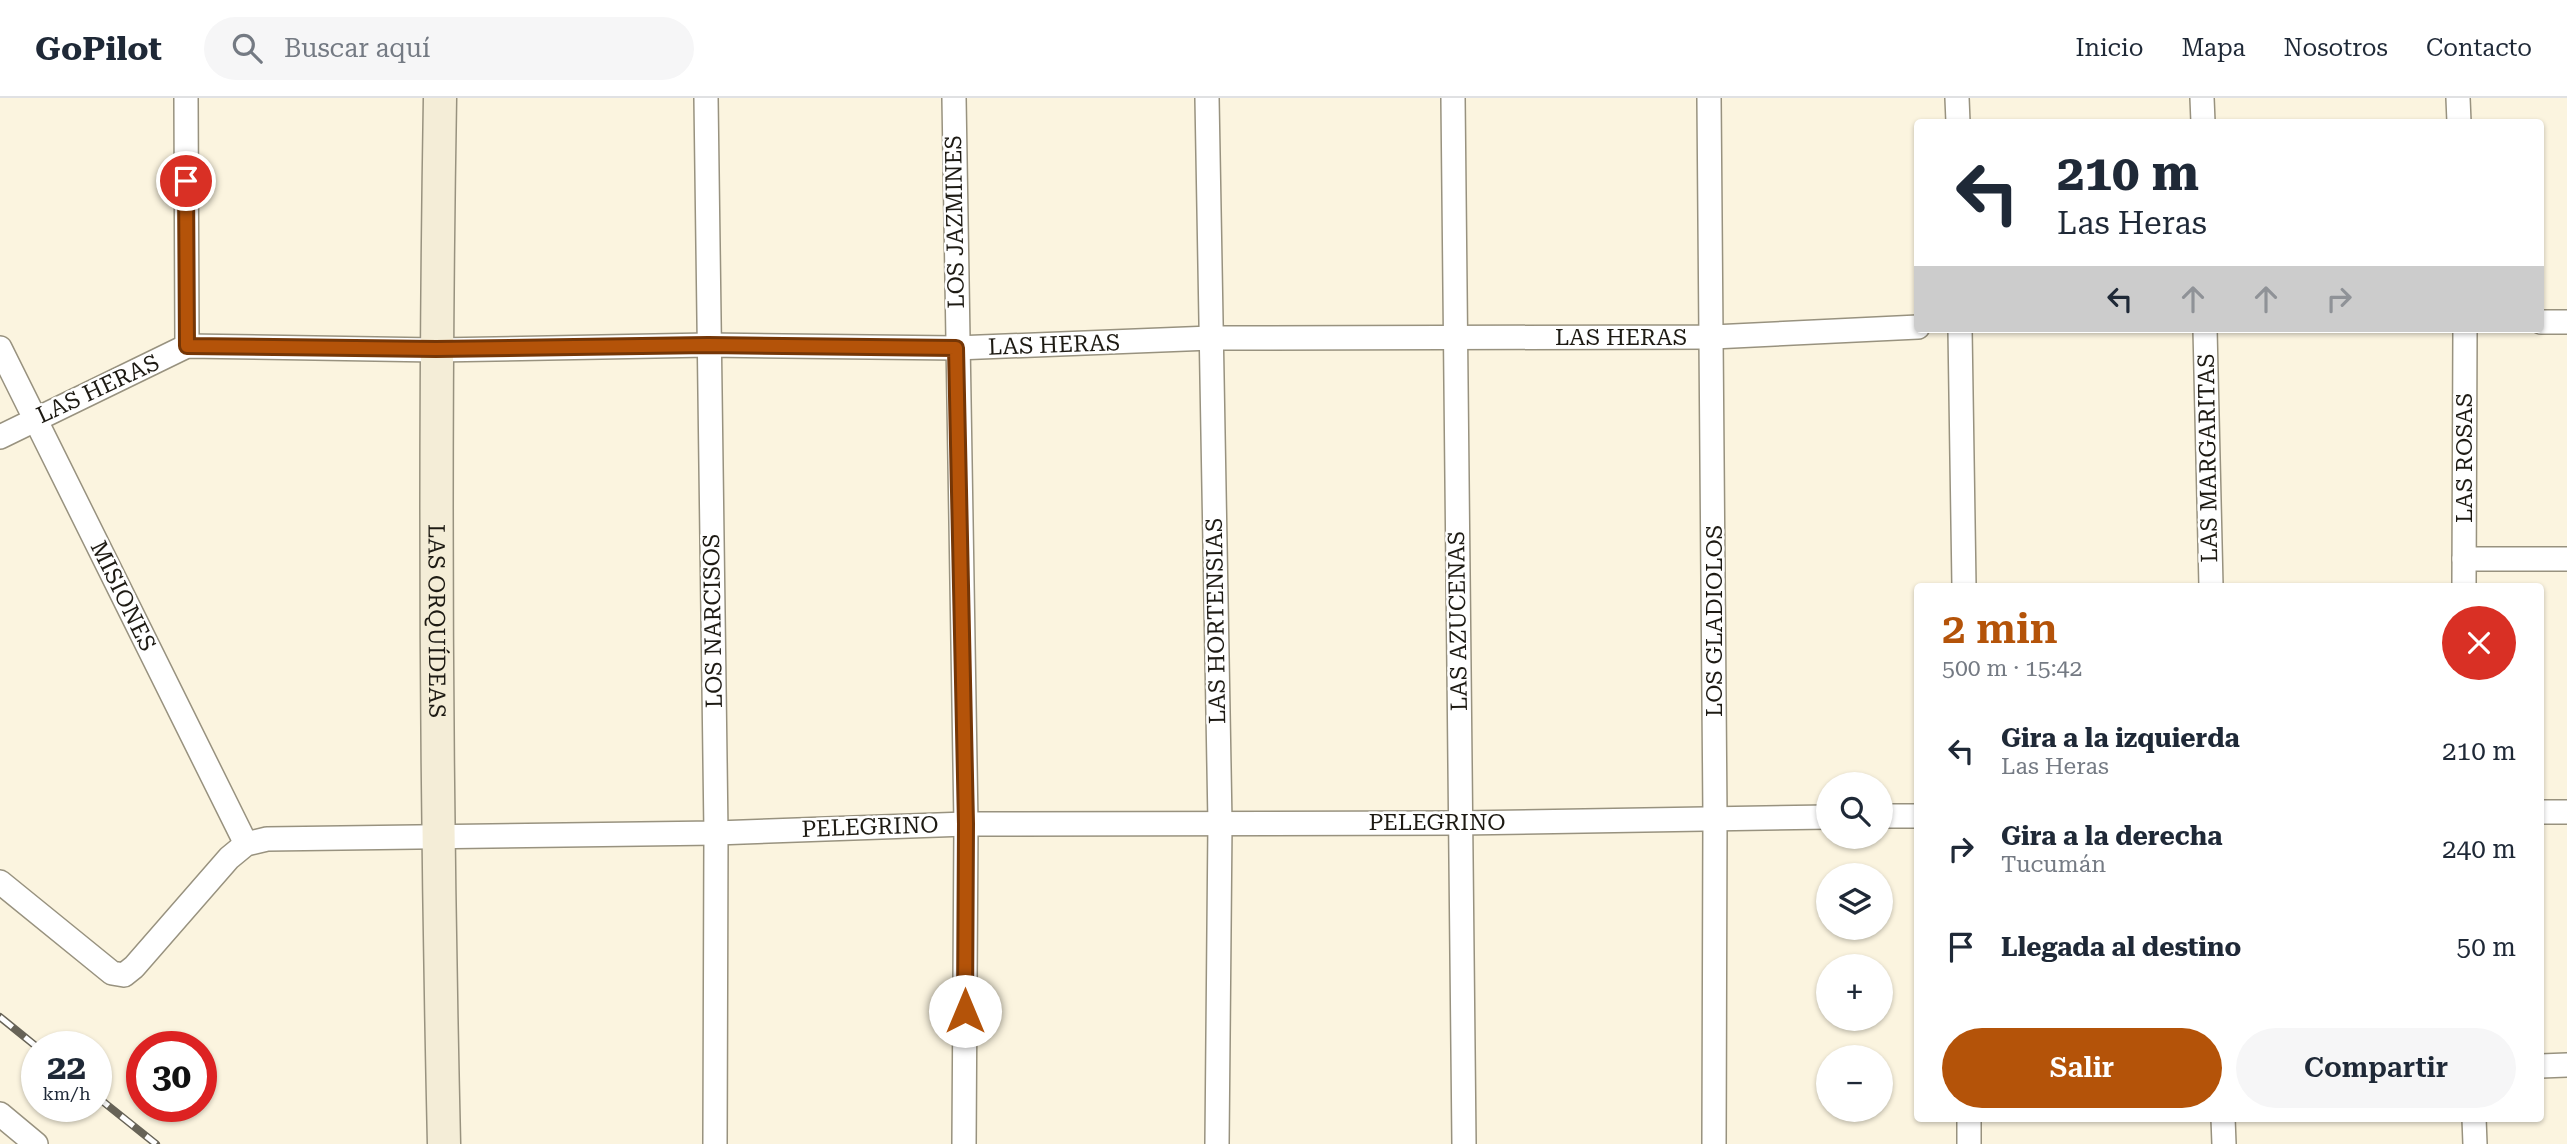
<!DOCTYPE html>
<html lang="es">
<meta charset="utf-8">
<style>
body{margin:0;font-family:"Roboto Serif",serif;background:#f6f6f7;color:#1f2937;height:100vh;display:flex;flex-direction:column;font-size:26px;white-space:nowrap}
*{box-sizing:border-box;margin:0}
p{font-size:23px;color:#747a83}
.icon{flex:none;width:38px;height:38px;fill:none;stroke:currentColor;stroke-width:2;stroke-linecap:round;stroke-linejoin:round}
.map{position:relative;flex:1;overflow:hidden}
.drawer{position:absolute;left:1914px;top:485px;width:630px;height:539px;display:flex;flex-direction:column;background:#fff;border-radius:7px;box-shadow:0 2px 5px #0004}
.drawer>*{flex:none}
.guide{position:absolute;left:1914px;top:21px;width:630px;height:214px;border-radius:7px;box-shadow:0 2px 5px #0004;background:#fff;color:#1f2937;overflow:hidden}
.buttons{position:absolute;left:1816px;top:674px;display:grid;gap:14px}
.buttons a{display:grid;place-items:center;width:77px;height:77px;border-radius:50%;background:#fff;box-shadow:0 2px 5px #0004;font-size:35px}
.speed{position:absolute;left:21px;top:933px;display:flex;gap:14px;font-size:35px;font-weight:700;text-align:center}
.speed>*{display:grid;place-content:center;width:91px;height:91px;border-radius:50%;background:#fff;box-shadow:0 2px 5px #0004;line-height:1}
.speed small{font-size:18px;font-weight:400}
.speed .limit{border:10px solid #d22;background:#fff;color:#111}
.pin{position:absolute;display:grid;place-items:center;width:60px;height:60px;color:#fff;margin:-30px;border:4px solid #fff;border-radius:50%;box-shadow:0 2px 7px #0007}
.me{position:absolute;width:77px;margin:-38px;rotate:0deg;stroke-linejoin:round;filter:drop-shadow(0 0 5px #0008)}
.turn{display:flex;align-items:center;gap:24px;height:147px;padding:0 28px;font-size:32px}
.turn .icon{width:91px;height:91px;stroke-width:2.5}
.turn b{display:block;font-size:49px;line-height:60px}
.lanes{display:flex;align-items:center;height:66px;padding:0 28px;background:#0003;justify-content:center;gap:35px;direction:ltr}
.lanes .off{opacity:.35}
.round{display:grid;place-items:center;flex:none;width:74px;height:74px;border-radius:37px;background:#f6f6f7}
.headline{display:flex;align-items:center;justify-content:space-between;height:119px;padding:0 28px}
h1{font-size:42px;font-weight:600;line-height:52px;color:#b45309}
.action{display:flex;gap:14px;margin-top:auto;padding:14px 28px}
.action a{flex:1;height:80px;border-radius:42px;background:#b45309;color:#fff;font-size:28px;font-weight:600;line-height:80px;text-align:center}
.action a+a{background:#f6f6f7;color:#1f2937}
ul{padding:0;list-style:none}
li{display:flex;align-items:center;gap:21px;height:98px;padding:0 28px}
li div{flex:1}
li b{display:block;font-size:26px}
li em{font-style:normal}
header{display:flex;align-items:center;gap:42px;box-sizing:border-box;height:98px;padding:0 35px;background:#fff;border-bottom:2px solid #e0e1e3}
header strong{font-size:33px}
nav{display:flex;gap:38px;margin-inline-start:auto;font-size:24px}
.search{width:490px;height:63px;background:#f6f6f7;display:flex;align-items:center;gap:18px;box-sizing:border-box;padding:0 24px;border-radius:38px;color:#747a83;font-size:26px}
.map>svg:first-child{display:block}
</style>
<header>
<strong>GoPilot</strong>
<div class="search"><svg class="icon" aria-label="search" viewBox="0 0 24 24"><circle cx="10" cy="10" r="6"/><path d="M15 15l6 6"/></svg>Buscar aquí</div>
<nav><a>Inicio</a><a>Mapa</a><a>Nosotros</a><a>Contacto</a></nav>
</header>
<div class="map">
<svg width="2567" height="1046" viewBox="0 0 2567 1046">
<rect width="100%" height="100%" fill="#fbf4df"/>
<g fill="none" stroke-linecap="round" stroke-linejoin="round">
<g stroke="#98927f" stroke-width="26">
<g id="street">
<polyline points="186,0 187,248"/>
<polyline points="706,0 716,735 715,1046"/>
<polyline points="954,0 966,726 964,1046"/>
<polyline points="1207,0 1220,725 1217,1046"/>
<polyline points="1453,0 1464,1046"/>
<polyline points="1709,0 1715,719 1714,1046"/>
<polyline points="1957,0 1958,24"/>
<polyline points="2202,0 2203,24"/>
<polyline points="2458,0 2459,24"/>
<polyline points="2541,224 2567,224"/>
<polyline points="1960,231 1964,488"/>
<polyline points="2205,231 2211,488"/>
<polyline points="0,250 246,746"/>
<polyline points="0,339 187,248 436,252 708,247 956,250 1211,240 1713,239 1918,229"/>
<polyline points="2464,461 2567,461"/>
<polyline points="2464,488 2465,231"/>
<polyline points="2541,714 2567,714"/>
<polyline points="1881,718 1918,718"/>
<polyline points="0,784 112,875 124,877 134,869 229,760 246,746 267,741 716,735 966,726 1460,725 1829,719"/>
<polyline points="2541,968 2567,967"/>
<polyline points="0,1016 36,1046"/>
<polyline points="1969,1020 1969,1046"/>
<polyline points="2223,1020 2224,1046"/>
<polyline points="2474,1020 2475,1046"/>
</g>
</g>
<g stroke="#98927f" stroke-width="35">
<g id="secondary">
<path id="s1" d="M440,0C434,349 436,697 444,1046"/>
</g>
</g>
<use href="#street" stroke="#fff" stroke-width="23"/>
<use href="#secondary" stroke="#f4edd7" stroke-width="32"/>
<g stroke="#676357" stroke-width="8">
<g id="rail">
<polyline points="0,919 37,949"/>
<polyline points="96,998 156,1046"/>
</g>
</g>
<use href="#rail" stroke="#fff" stroke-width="5" stroke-dasharray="16" stroke-linecap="butt"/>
</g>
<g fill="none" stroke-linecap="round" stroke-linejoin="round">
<g stroke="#753606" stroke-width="18">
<polyline id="route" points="186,83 187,248 436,251 708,247 956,250 966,726 965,913"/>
</g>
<use href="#route" stroke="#b45309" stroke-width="12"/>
</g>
<g text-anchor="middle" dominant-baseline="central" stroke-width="5" stroke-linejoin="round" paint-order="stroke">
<g font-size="23" fill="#1d1a13" stroke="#fff">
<text transform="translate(955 124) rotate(-91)">LOS JAZMINES</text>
<text x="1621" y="239">LAS HERAS</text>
<text transform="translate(1054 247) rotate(-2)">LAS HERAS</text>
<text transform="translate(98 291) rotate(-25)">LAS HERAS</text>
<text transform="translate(2208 360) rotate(-91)">LAS MARGARITAS</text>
<text transform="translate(2464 360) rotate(-90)">LAS ROSAS</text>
<text transform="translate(123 498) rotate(64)">MISIONES</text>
<text stroke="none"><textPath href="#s1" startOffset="523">LAS ORQUÍDEAS</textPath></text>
<text transform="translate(713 523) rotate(-91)">LOS NARCISOS</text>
<text transform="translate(1216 523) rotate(-91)">LAS HORTENSIAS</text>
<text transform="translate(1458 523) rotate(-91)">LAS AZUCENAS</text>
<text transform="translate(1714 523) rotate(-90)">LOS GLADIOLOS</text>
<text x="1437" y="724">PELEGRINO</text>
<text transform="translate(870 729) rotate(-2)">PELEGRINO</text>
</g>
</g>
</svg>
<div class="buttons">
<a><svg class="icon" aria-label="search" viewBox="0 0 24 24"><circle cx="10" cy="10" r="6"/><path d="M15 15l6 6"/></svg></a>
<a><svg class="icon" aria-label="layers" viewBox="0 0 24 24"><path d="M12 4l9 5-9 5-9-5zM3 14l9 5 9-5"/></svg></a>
<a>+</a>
<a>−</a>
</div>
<div class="speed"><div>22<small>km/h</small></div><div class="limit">30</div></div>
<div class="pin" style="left:186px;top:83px;background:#d93025"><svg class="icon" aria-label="arrive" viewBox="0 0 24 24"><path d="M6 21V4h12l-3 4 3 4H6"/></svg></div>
<svg class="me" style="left:965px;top:913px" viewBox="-20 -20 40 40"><circle r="19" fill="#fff"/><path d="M0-13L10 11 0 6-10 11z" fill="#b45309"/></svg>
<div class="guide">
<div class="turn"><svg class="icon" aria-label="left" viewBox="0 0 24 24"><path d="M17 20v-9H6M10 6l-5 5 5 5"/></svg><div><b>210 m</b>Las Heras</div></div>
<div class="lanes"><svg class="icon" aria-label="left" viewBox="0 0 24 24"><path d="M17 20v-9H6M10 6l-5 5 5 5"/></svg><svg class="icon off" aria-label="ahead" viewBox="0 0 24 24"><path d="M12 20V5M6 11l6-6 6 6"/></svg><svg class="icon off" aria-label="ahead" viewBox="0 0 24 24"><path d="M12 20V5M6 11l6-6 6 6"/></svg><svg class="icon off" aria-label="right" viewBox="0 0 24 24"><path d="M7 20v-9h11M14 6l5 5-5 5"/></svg></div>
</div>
<section class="drawer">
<div class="headline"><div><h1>2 min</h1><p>500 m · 15:42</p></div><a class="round" style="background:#d93025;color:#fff"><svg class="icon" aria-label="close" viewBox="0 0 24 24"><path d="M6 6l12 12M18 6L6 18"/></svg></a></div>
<ul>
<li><svg class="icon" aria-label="left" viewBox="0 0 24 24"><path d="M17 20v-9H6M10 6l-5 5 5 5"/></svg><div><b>Gira a la izquierda</b><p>Las Heras</p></div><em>210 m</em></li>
<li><svg class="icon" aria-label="right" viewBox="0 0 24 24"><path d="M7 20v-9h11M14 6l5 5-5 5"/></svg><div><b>Gira a la derecha</b><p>Tucumán</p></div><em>240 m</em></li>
<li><svg class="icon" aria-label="arrive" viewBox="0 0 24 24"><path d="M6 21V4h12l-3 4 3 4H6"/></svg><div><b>Llegada al destino</b></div><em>50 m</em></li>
</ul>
<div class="action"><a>Salir</a><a>Compartir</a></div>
</section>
</div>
